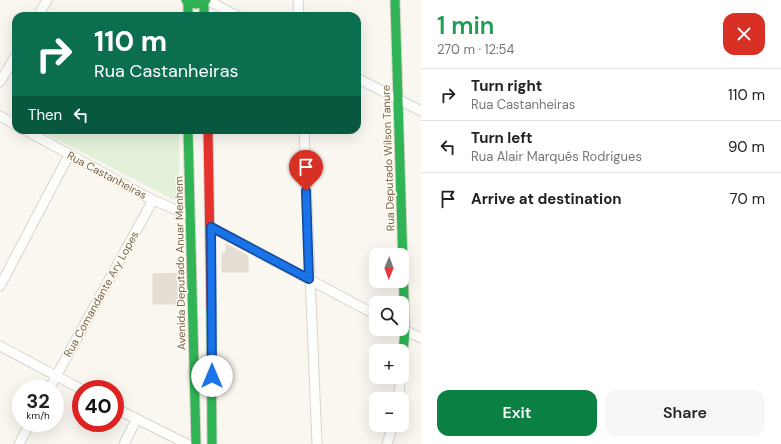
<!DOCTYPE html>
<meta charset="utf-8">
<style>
body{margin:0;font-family:"DM Sans",sans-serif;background:#f6f6f6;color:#222;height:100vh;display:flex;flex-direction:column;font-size:15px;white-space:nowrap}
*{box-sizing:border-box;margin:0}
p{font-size:13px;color:#767676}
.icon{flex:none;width:22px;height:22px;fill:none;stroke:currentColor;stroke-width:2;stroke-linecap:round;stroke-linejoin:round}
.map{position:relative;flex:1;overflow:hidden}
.panel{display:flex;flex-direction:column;background:#fff;width:360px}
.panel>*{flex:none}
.top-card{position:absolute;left:12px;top:12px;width:349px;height:122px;border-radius:12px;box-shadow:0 4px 16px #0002;background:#0b6e4f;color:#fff;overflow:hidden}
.needle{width:26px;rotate:181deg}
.fabs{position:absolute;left:369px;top:248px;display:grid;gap:8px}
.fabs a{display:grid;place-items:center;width:40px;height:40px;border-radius:8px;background:#fff;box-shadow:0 4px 16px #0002;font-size:20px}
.speed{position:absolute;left:12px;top:380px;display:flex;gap:8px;font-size:20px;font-weight:700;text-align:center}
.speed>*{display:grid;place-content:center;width:52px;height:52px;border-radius:50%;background:#fff;box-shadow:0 4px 16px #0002;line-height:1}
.speed small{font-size:10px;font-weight:400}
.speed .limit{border:6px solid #d22;background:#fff;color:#111}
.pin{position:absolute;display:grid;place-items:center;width:34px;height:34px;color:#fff;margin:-41px -17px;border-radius:50% 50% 50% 0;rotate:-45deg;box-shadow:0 0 4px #0007}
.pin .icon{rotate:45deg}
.me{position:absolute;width:44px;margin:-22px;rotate:0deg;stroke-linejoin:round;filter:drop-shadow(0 0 3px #0008)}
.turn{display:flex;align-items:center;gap:14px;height:84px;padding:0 16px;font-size:18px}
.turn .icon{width:52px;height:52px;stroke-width:2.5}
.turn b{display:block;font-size:28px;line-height:34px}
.then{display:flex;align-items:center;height:38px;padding:0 16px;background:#0003;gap:8px;font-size:15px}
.round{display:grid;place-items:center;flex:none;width:42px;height:42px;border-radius:12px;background:#f6f6f6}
.summary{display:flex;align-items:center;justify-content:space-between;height:68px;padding:0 16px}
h1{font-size:24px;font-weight:600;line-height:30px;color:#1e9e55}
.primary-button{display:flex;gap:8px;margin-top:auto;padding:8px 16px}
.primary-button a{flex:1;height:46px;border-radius:12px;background:#0b8043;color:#fff;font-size:16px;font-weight:600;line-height:46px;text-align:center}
.primary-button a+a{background:#f6f6f6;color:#222}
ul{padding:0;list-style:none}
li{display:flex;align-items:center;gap:12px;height:52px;padding:0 16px;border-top:1px solid #e0e0e0}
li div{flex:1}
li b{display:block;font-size:15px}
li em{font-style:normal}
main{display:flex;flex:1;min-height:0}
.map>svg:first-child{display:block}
</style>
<main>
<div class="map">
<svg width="421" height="444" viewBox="0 0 421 444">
<rect width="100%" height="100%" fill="#f9f7ef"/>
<polygon fill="#e3f1da" points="39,130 179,130 180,203"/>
<g fill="#e4ddd4" stroke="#e2dcd1">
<polygon points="226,244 248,256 248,272 222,272 222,253 226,253"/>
<polygon points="184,273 184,304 153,304 153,274"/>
</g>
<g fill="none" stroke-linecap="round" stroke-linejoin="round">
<g stroke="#d9d4cd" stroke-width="11">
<g id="street">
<polyline points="207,0 237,16"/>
<polyline points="298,0 299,16"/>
<polyline points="38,16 47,0"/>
<polyline points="357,78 421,111"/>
<polyline points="0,82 16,55"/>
<polyline points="0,116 16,125"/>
<polyline points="25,130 153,200 191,216"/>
<polyline points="304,130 317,444"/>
<polyline points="211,227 376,315"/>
<polyline points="0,286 69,155"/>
<polyline points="402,329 421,338"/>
<polyline points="0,346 81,389"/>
<polyline points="49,389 153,200"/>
<polyline points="398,399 401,377"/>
<polyline points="115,408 187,444"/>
<polyline points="19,444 30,423"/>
<polyline points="124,444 136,420"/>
<polyline points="387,444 393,425"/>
</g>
</g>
<g stroke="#d8d3ca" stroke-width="11">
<g id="fast">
<polyline points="186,0 196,4 206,0"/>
<polyline points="395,0 405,331 402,363"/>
<polyline points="188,2 188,16"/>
<polyline points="204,2 204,16"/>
<polyline points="188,130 196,444"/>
<polyline points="211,308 212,444"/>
</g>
</g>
<g stroke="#d8d3ca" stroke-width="11">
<polyline id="jam" points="208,130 211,308"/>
</g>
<use href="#street" stroke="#fefefd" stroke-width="9"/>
<use href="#fast" stroke="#30b455" stroke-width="9"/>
<use href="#jam" stroke="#e5322d" stroke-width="9"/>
</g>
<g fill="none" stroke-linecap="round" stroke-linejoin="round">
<g stroke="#114b97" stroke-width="10">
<polyline id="route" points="212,376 211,227 309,279 306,191"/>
</g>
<use href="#route" stroke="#1a73e8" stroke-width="7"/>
</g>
<g text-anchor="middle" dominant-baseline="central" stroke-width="3" stroke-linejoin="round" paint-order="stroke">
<g font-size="11" fill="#79644d" stroke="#fffcf2">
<text transform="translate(388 158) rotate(-92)">Rua Deputado Wilson Tanure</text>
<text transform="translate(107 175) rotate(28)">Rua Castanheiras</text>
<text transform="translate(180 263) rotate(-91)">Avenida Deputado Anuar Menhem</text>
<text transform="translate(101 294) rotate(-61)">Rua Comandante Ary Lopes</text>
</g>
</g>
</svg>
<div class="fabs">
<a><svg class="needle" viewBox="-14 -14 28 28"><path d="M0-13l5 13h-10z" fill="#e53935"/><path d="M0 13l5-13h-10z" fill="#767676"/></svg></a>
<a><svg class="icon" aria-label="search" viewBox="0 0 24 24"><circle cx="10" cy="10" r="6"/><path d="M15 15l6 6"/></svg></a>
<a>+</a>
<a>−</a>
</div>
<div class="speed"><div>32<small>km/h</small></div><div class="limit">40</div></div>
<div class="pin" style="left:306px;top:191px;background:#d93025"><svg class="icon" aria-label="arrive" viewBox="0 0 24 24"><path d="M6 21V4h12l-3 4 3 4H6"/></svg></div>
<svg class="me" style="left:212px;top:376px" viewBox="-20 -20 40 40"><circle r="19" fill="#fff"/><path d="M0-13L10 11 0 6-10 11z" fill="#1a73e8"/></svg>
<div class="top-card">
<div class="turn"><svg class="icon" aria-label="right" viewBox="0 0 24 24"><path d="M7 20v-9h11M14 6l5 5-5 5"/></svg><div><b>110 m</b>Rua Castanheiras</div></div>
<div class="then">Then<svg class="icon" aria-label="left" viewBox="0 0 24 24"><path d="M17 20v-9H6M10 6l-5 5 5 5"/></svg></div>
</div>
</div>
<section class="panel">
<div class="summary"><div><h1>1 min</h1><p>270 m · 12:54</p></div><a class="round" style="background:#d93025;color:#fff"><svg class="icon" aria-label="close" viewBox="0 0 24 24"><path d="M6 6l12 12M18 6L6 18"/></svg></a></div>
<ul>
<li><svg class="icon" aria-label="right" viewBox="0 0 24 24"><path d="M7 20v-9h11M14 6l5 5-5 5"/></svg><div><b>Turn right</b><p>Rua Castanheiras</p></div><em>110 m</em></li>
<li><svg class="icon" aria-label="left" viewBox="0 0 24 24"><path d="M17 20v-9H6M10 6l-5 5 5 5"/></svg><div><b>Turn left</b><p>Rua Alair Marquês Rodrigues</p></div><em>90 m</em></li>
<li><svg class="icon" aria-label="arrive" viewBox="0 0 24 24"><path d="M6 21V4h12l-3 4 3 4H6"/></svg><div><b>Arrive at destination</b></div><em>70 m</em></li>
</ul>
<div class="primary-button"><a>Exit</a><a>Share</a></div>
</section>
</main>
